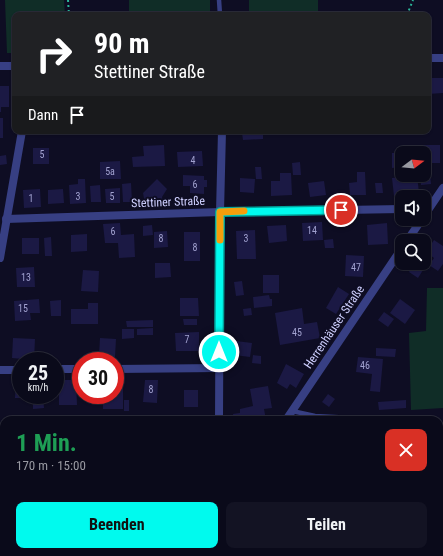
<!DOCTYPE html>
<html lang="de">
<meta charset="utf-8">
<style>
body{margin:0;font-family:"Roboto Condensed",sans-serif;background:#131323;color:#f1f3f6;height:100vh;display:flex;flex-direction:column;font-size:15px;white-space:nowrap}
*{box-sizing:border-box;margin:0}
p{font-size:13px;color:#999aa2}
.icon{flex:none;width:22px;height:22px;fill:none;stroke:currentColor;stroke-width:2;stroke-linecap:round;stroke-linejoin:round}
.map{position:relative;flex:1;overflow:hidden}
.details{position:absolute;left:0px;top:416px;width:443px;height:140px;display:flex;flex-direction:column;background:#0a0a1a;border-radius:12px 12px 0 0;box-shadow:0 1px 3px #0004,0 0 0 1px #2a2b39}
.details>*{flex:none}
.hud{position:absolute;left:12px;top:12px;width:419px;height:122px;border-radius:8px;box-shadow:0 1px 3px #0004,0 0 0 1px #2a2b39;background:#202124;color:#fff;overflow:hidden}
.needle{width:26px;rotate:74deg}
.tools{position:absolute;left:395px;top:146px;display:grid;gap:8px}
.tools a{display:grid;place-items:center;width:36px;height:36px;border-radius:8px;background:#0a0a1a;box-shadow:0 1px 3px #0004,0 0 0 1px #2a2b39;font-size:20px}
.speed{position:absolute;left:12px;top:352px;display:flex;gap:8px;font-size:20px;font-weight:700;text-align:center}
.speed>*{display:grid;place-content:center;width:52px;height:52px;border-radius:50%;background:#0a0a1a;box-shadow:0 1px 3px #0004,0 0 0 1px #2a2b39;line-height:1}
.speed small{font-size:10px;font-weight:400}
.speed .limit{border:6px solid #d22;background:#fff;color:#111}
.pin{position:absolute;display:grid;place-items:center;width:34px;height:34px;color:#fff;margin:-17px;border:2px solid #fff;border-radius:50%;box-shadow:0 1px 4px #0007}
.me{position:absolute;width:44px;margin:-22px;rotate:0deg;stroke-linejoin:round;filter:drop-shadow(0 0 3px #0008)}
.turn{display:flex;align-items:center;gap:14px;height:84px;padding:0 16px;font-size:18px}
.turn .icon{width:52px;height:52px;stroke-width:2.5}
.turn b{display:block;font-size:28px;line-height:34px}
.then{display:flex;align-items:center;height:38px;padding:0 16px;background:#0003;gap:8px;font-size:15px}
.round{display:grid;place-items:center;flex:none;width:42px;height:42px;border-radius:8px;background:#131323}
.overview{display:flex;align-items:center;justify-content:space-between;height:68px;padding:0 16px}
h1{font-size:24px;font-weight:700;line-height:30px;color:#1e9e55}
.button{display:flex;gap:8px;margin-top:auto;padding:8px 16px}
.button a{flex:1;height:46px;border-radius:8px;background:#00faee;color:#111;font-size:16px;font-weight:700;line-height:46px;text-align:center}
.button a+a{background:#131323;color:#f1f3f6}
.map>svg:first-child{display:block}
</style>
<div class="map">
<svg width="443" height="556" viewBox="0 0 443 556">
<rect width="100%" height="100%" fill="#0e0d23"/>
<g fill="#102d27">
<polygon points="5,0 64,0 65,15 15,15 15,53 7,53"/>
<rect x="129" y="0" width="81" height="15"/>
<rect x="249" y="0" width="69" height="15"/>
<polygon points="427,288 443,288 443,408 411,410 409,333 426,331"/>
<polygon points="443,424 443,556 398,556 393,552 439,552 439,430"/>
</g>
<g fill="#1b1944">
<polygon points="428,78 443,78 443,93 428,94"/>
<polygon points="0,86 9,86 9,107 1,107 1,112 0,112"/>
<rect x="0" y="118" width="3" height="20"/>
<polygon points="251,131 263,131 263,139 243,140 242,133 251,133"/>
<rect x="400" y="131" width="13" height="3"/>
<polygon points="164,145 165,166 133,167 132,157 144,156 143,146"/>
<polygon points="423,145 440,145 440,163 424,163"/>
<rect x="33" y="148" width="16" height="16"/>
<polygon points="202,151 203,166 178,167 177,152"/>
<polygon points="392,153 402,153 402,167 392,168"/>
<polygon points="6,155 7,164 0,165 0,156"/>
<polygon points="120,161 121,179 100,179 100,162"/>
<polygon points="300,162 301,175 293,175 292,163"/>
<polygon points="255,167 261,167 262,179 256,179"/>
<polygon points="357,172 365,172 366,195 350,195 349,183 357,182"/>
<polygon points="280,173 291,173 292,195 271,196 271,181 280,181"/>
<polygon points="430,174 431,184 421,185 420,175"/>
<polygon points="183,175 204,176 204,180 207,180 207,187 204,187 204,194 190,193 190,186 183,186"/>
<polygon points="417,175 419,193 394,196 392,178"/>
<polygon points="240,178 255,179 254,193 240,192"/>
<polygon points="78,179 85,179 86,203 70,204 69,185 78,184"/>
<polygon points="157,179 167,189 162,197 163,203 145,204 143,193"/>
<polygon points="324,181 326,195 310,197 308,183"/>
<polygon points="131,183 132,202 123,202 122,184"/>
<polygon points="375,183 382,183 383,193 376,193"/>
<polygon points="100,185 101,202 91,202 90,186"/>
<polygon points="120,188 120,203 106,203 105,189"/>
<polygon points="40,189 41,207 24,208 23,190"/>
<polygon points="63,189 64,203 48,204 48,190"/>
<polygon points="322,222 323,240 303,241 302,223"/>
<polygon points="120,223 121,235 134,234 135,257 119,258 118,243 105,243 103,224"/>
<polygon points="387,223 388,244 368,245 367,225"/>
<polygon points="152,225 153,235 143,236 143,226"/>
<polygon points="286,225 287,241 269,243 267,226"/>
<polygon points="255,230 256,259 237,259 236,231"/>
<polygon points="167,231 168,247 154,248 154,232"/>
<rect x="184" y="232" width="16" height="29"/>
<polygon points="87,234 87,251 71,252 71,235"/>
<polygon points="51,237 52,256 45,256 44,238"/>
<rect x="22" y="238" width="17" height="16"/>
<polygon points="333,239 334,248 325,248 324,240"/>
<polygon points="434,240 443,246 443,264 438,271 429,265 434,258 426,252"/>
<polygon points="346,255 364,256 363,277 345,276"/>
<polygon points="155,263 170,263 171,277 155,278"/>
<polygon points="414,264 423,270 418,278 409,272"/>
<polygon points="34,267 35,287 17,287 16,268"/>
<polygon points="83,270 99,271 98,292 81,291"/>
<rect x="263" y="275" width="16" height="18"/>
<polygon points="242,281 244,295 236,296 234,282"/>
<polygon points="338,287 349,294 336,314 326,308"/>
<polygon points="269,295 270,299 272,299 272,306 254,308 253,297"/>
<polygon points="180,298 198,298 199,316 180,316"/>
<polygon points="39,299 40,313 30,313 31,320 15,321 14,301"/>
<polygon points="400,299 415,310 405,324 390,313"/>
<polygon points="61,300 61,316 51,316 50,301"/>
<polygon points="88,303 98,303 98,324 71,324 71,309 88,309"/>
<polygon points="251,308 252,315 244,316 243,309"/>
<polygon points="302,308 304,324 317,322 320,338 280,345 275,313"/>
<polygon points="384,312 394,319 388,327 378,320"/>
<polygon points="183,319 197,319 197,325 184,325"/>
<polygon points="153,320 153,327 127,327 126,321"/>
<polygon points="153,328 153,335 137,335 137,329"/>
<polygon points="122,329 134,329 134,338 122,339"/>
<polygon points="199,332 199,351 176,351 175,333"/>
<polygon points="13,338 35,339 34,360 12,358"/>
<polygon points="100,338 116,339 115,357 99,356"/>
<polygon points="236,341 252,343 250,357 234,355"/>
<polygon points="376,348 396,349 395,357 376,356"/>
<polygon points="253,355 261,356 261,364 252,363"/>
<polygon points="358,357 383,359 380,392 370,391 372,374 356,372"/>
<polygon points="286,364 304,374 296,388 290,384 287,389 277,383"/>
<polygon points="59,380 76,380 77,405 59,405"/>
<polygon points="115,380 123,380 123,409 103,409 103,395 115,395"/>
<polygon points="145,380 158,380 157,403 143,402"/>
<polygon points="16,382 21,382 21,395 30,395 30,398 15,398"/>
<polygon points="268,386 272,408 264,409 266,420 234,420 233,414 240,413 240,409 253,406 250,389"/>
<rect x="184" y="390" width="14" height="17"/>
<polygon points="328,394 335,399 329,407 322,402"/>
<polygon points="43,397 44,408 33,409 33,398"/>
<rect x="124" y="400" width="5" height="11"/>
<polygon points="406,400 406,408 379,410 378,402"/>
<polygon points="402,415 403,420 388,420 388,416"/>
<polygon points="179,417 196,417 197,420 179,420"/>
<rect x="0" y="435" width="4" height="16"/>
<rect x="0" y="493" width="4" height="12"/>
<rect x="4" y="552" width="30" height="4"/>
<polygon points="54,552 72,552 73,556 54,556"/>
<polygon points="100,552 116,552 116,556 99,556"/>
<rect x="140" y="552" width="19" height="4"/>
<polygon points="275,552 318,552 315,556 279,556"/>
<polygon points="328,552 343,552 340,556 325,556"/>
</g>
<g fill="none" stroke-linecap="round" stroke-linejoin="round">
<g stroke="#2bb79a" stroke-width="2" stroke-dasharray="2 3" stroke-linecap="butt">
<polyline points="68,0 69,15"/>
<polyline points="407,15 413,0"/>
</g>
<g stroke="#373f83" stroke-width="4.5">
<polyline points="219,0 220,15"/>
<polyline points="292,411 315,416 353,418"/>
</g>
<g stroke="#373f83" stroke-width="8">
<polyline points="428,58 443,58"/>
<polyline points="0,66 15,66"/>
<polyline points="424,216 443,188"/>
<polyline points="6,219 220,212 402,209"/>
<polyline points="407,241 422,219"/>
<polyline points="0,258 22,131"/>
<polyline points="55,369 81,369"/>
<polyline points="115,369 219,368"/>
<polyline points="0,370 21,370"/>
<polyline points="219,420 220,212 222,131"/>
<polyline points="286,420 402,248"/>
<polyline points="0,463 4,463"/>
<polyline points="236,552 242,556"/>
<polyline points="196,556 199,552"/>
</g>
</g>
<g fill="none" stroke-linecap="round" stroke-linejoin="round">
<g stroke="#00a29b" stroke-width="10">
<polyline id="route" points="219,352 220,212 341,210"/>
</g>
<use href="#route" stroke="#00faee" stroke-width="7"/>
<polyline stroke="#f59e0b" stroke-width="7" points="220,240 220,212 244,211"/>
</g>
<g text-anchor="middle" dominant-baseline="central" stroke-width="4" stroke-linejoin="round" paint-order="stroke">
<g font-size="10" fill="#a2a2d0">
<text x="42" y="154">5</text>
<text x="193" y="160">4</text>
<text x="110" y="171">5a</text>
<text x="195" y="184">6</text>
<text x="78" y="196">3</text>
<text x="112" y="196">5</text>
<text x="31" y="198">1</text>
<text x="312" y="230">14</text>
<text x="113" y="231">6</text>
<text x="161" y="238">8</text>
<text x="246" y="238">3</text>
<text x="195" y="247">8</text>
<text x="356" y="267">47</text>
<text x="26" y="277">13</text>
<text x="23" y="308">15</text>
<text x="297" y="332">45</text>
<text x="187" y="339">7</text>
<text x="365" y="365">46</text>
<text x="151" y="389">8</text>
</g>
<g font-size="12" fill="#cfd0ff" stroke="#0e0d23">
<text transform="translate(168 202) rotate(-2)">Stettiner Straße</text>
<text transform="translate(334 327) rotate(-56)">Herrenhäuser Straße</text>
</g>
</g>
</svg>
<div class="tools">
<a><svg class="needle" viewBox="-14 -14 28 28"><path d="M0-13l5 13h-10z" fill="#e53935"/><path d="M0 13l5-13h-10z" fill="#999aa2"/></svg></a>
<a><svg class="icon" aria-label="sound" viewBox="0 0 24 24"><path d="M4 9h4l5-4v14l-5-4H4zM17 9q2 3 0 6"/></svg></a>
<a><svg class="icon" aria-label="search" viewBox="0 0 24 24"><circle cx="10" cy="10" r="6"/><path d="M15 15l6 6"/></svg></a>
</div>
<div class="speed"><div>25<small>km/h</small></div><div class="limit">30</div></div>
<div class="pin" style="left:341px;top:210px;background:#d93025"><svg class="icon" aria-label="arrive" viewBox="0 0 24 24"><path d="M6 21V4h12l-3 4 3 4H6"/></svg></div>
<svg class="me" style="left:219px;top:352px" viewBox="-20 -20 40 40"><circle r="17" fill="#00faee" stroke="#fff" stroke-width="3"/><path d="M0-11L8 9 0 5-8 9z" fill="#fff"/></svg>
<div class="hud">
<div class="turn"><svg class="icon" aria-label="right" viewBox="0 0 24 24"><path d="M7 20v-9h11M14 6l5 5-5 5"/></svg><div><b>90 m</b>Stettiner Straße</div></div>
<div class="then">Dann<svg class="icon" aria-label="arrive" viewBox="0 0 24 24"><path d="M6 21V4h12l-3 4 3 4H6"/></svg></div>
</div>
<section class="details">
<div class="overview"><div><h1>1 Min.</h1><p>170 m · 15:00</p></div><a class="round" style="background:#d93025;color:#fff"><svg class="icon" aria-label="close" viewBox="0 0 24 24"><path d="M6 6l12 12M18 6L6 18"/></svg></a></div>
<div class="button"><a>Beenden</a><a>Teilen</a></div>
</section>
</div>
